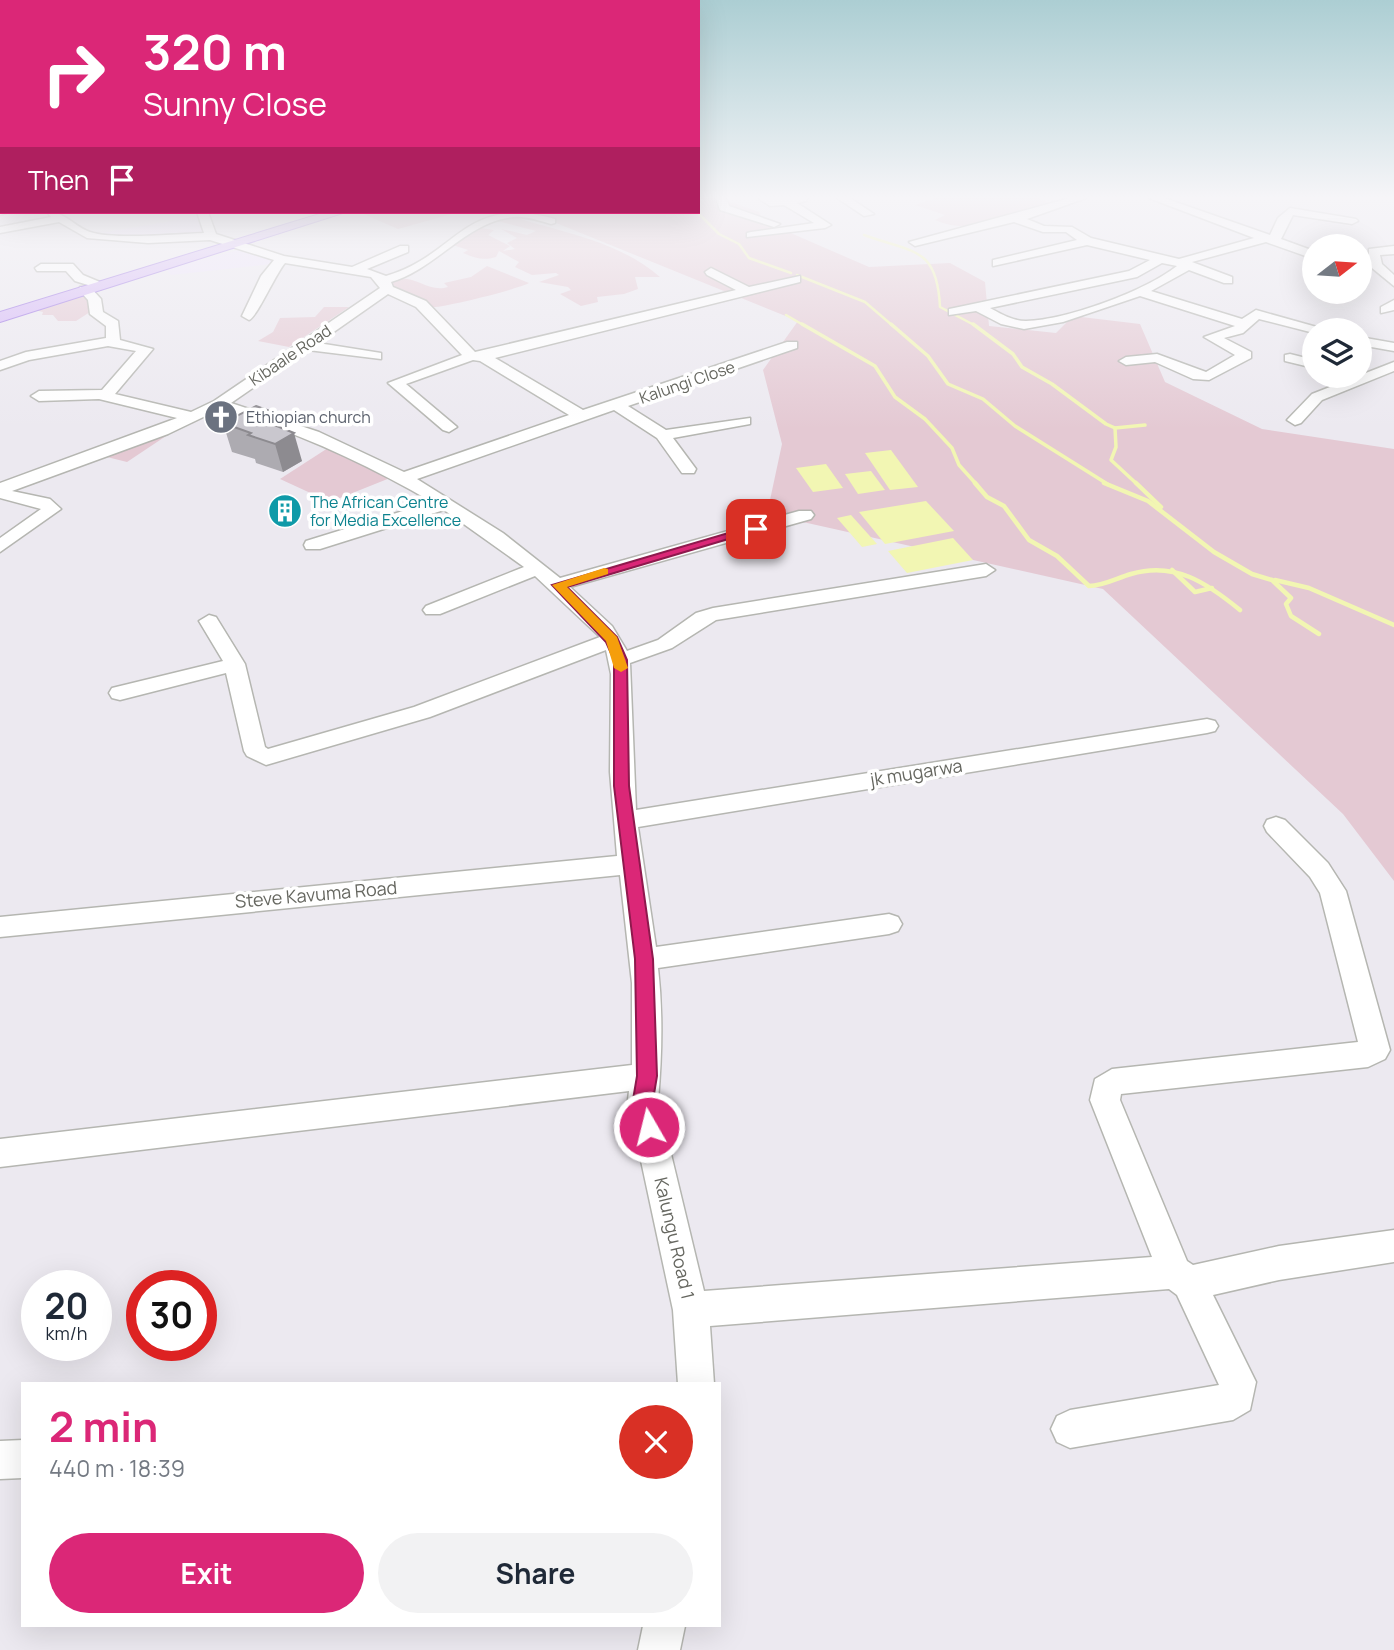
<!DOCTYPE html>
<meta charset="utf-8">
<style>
body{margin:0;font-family:Manrope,sans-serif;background:#f2f2f3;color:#1f2937;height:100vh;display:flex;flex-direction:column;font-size:26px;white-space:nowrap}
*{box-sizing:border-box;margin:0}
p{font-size:23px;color:#747a83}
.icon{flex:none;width:38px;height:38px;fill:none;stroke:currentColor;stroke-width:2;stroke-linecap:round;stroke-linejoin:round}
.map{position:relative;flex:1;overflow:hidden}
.panel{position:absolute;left:21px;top:1382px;width:700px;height:245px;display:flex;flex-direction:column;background:#fff;border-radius:0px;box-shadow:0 7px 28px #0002}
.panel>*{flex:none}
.top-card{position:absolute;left:0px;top:0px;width:700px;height:214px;box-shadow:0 7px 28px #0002;background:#db2777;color:#fff;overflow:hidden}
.needle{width:46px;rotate:73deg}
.fabs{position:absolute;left:1302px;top:234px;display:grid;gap:14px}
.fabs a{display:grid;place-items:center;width:70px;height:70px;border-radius:50%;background:#fff;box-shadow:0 7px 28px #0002;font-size:35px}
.speed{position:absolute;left:21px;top:1270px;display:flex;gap:14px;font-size:35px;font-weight:700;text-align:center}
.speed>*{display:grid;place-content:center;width:91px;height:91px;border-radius:50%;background:#fff;box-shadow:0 7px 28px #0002;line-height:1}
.speed small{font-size:18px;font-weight:400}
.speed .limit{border:10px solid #d22;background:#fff;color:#111}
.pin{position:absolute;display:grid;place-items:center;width:60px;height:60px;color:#fff;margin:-30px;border-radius:14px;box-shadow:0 4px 10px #0006}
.me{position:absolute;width:77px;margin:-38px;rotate:352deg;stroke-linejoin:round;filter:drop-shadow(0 0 5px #0008)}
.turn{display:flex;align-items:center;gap:24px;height:147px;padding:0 28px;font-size:32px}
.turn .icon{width:91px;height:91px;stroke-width:2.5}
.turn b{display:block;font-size:49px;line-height:60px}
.then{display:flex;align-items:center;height:66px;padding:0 28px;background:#0003;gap:14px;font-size:26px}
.round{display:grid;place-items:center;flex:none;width:74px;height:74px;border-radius:37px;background:#f2f2f3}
.head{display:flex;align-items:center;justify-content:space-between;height:119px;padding:0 28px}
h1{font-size:42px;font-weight:700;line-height:52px;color:#db2777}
.primary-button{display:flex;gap:14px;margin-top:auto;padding:14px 28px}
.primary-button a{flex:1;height:80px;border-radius:42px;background:#db2777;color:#fff;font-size:28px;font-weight:700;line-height:80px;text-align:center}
.primary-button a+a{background:#f2f2f3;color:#1f2937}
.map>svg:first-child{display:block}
</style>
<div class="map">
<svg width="1394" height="1650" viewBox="0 0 1394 1650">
<rect width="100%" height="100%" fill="#ece9f0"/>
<g fill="#ede3fb">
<polygon points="201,216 209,234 134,238 95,234"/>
<polygon points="246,248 275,261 272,264 171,275 166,269"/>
</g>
<g fill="#e4c9d3">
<polygon points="698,198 719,198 759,212 763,221 869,267 950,263 985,282 989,326 1056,333 1073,316 1140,324 1165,382 1262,429 1394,449 1394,881 1343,814 1103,589 767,514 782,444 763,370 798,321 529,212 698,212"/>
<path d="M935,198H1038L1056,206C1018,216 973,237 935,220L945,215L915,205Z"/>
<polygon points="359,212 459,212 398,229"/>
<path d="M514,217C563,233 617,240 660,277H635L638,289L624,294L597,297L598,302L581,306L560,294L571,290L568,287L539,282L559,275L556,273L532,275L515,267L519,262L499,251L496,257C483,261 475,258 463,253L468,250L453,245L481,228L494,230L488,235L510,246L503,251L515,249L507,243L517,238L501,229L527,235L536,231L498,221L486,226L491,221Z"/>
<path d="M487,266L529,283C518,289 443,308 432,307C420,306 396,293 390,282C411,270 427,294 448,287L444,283L471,277Z"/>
<polygon points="81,292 89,298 90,312 76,321 58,321 53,315 42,315 43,312 34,310"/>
<polygon points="324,307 349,307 289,347 258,341 273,332 280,318 315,317"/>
<polygon points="161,434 166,436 127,462 103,456"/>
<polygon points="328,448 390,478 330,502 280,479"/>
</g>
<g fill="#f2f6b3">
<polygon points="891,450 918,487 890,490 865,453"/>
<polygon points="826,464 843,488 813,492 796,468"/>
<polygon points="871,471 885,490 858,494 845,474"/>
<polygon points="926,501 954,531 885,544 859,512"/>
<polygon points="851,515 877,544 862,547 837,518"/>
<polygon points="953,538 973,560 907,573 888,551"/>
</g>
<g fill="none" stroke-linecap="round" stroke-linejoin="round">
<g stroke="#f2f6b3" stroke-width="2.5">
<polyline points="697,212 719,234 739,244 749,258 791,273"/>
<path d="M864,235C913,253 937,246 940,307L976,326"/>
<polyline points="797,275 865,302 893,326"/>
<polyline points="786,315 805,326"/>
</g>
<g stroke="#f2f6b3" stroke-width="3.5">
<polyline points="802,324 875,366 895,397 925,419 952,448 959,465 977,485"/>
<polyline points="891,324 928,356 948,384 983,399 1015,426 1109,485"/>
<polyline points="973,324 1013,354 1022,367 1052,384 1106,424 1115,428 1145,425"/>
<polyline points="1115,428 1116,447 1111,460 1138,485"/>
</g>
<g stroke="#f2f6b3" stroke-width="4.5">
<path d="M975,483L987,497L1004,506L1029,540L1057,556L1089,586C1103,586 1117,578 1131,574C1175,561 1207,583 1240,610"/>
<polyline points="1104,483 1148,501 1214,552 1252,574 1272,580 1291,598 1286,604 1291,616 1319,634"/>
<polyline points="1136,483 1161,507"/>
<polyline points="1172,570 1195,592 1212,588"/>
<polyline points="1275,580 1309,588 1394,625"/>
</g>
<g stroke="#b5b6b1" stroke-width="3">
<g id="minor">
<polygon points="716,198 726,198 729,206 780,224 774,227 720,210"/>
<polygon points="758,198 807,198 806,201 797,203 831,225 825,228 747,237 747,233 751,232 814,223 784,205 770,206"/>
<polygon points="837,198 850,198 874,214 864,216"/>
<path d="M1070,198H1086L1027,219L1044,226L1072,227L1091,238L1179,259L1254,238L1149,198H1164L1270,235L1278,218L1290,208L1356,219L1358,221L1352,224L1293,215L1281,239L1314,251V259L1266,242L1192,262L1232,277V283H1224L1189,270L1151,291L1242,319L1256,310L1331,331L1314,333L1259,319L1243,333L1224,338L1251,352V358L1209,380L1193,379L1155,362L1126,365L1119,361L1126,357L1157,354L1206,372L1235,355L1204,337L1235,326L1140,296L1063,322L1024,329L1001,324L976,311L949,315V309L954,308L1129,271L1150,260L1087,245L993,266V260L1077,240L1066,232H1043L1014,222L915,246L909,242ZM1162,263L1177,266C1145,291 1067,320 1026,321C1013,321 1001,314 990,308L1137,277Z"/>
<polygon points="0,209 2,212 9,212 0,215"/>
<path d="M47,212C66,212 73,226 90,232C114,240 177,234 204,233L197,212H208L216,234L284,256L352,267L400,246H408V252L367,269L386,276C458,255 464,194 555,219V223L551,224C539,221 527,216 514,217C467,221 436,269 391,282L393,287L426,301L475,352L736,290L707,275L705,272L711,268L749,287L800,276V282L495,358L583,410L787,342H797V348L628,406L666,430L750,418V424L673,438L696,469L694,473H682L657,438L614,410L417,479L503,533L560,578L799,511H811L814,515L811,519L570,587L612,626L627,651L658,640L696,613L713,608L986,564L995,570L986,576L716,620L672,648L630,663L636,810L1207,719L1215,721L1218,726L1215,731L1207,733L638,827L656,947L889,914L898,917L902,924L898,931L889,934L658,968C663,1012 662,1056 658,1100L704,1291L1152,1257L1090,1100L1095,1079L1112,1069L1358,1042L1320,893L1310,877L1267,832L1264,826L1267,820L1276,817L1285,820L1328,863L1346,891L1390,1050L1385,1059L1368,1067L1121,1094L1120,1100L1187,1261L1193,1265L1279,1246L1394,1230V1262L1279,1280L1213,1295L1256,1382L1250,1410L1233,1420L1070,1448L1057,1442L1051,1429L1057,1416L1070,1410L1219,1385L1177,1295L1169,1289L710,1326L714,1384H678L673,1310L628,1100L629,1091L0,1167V1139L632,1065V983L620,875L0,937V917L617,856L610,772L611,674L606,650L430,717L266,765L247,756L244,751L226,673L120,700L112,698L109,693L112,688L223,661L199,621L209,615L216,617L245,664L265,747L268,749L414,707L600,637L535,576L440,614H426L423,610L426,606L524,567L444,510L320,549H306L304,545L306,541L432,502C365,463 295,431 220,409L168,434L12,491L50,499L61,509L0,552V538L41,509L0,498V483L177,418L99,399L39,401L31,396L39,391L102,390L136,351L108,346L29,360L0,370V361L26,352L106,338V326L90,314L88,300L79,290L80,287H90L101,299L103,312L118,321L120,340L153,349L115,394L191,412L214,401L380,288L371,277L285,263C275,275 257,317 249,320L242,316L261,276L274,260L210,240L148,243L87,238L59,222L0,233V227L51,217ZM388,294L416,307L462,355L388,383L443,430L449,432L457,427L406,384L473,360L480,361L569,415L404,472L319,432L231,403L308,350L381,359V353L318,343Z"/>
<polygon points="1394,246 1394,254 1380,255 1382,264 1394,275 1394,286 1372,268 1360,267 1360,259 1369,260 1369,249"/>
<polygon points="41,264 73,264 83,275 107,285 101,289 75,281 66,271 37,271 35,268"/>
<polygon points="1394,300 1394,310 1381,313 1381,307"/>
<polygon points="1360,337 1394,343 1394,351 1360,345"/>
<polygon points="1290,354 1314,360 1314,368 1285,361 1285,355"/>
<polygon points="1394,362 1394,371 1322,400 1301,423 1295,425 1287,420 1312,394"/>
<polygon points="23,1440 23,1478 0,1479 0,1441"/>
<polygon points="643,1626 685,1626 680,1650 638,1650"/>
</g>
</g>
<g stroke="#986fe3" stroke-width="2">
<polygon id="major" points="326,212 346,212 0,322 0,312"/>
</g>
<use href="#minor" fill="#fff" fill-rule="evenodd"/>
<use href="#major" fill="#d5b7f7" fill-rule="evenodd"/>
</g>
<polygon fill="#adabb1" points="223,423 278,426 302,461 283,472 256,463 255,459 232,452"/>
<polygon fill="#8d8b90" points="273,412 281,439 294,433 302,461 283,472 275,444 262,420"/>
<polygon fill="#c9c7ce" stroke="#8d8b90" stroke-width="2" points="256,406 273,412 262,420 294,433 275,444 248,435 251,433 223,423"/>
<linearGradient id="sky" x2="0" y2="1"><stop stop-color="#acced3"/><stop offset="0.46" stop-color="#f6f5f8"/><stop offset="1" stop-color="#f6f5f8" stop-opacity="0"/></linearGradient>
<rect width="1394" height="429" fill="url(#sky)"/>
<polygon fill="#db2777" stroke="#8e194d" stroke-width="2" points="752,526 762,529 567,587 617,637 627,660 629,786 653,959 657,1076 653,1100 659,1127 656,1133 649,1136 642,1133 633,1100 637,1076 635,959 614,786 614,660 606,642 552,585"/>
<polygon fill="#f59e0b" points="604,568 608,569 608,574 567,587 617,637 628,668 621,672 614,668 606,641 552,585"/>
<defs>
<g id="church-disc" transform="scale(1.75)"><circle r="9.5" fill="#6b7280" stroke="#fff"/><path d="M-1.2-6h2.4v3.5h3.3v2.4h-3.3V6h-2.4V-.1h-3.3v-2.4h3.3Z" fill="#fff"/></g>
<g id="building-disc" transform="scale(1.75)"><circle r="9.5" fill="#0f9aa8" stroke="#fff"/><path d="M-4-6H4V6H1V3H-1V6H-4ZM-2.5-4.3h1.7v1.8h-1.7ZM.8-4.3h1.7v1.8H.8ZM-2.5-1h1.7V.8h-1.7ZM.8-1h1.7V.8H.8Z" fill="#fff"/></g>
</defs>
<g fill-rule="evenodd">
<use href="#church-disc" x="221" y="417"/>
<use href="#building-disc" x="285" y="511"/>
</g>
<g text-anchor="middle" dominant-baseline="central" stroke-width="7" stroke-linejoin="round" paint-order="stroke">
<g font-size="16" fill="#666760" stroke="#fff">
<text transform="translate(290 355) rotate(-34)">Kibaale Road</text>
<text transform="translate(687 382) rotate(-19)">Kalungi Close</text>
</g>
<g font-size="16" fill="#5b616d" stroke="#fff" text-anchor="start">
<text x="246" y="417">Ethiopian church</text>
</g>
<g font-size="16" fill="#0d838f" stroke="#fff" text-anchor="start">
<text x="310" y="502">The African Centre<tspan x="310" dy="18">for Media Excellence</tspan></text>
</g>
<g font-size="18" fill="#666760" stroke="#fff">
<text transform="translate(916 772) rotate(-9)">jk mugarwa</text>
<text transform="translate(316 894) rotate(-5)">Steve Kavuma Road</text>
<text transform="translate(675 1238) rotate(77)">Kalungu Road 1</text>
</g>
</g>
</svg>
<div class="fabs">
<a><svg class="needle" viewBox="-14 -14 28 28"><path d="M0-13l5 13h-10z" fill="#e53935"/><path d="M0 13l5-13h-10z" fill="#747a83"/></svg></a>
<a><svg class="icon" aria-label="layers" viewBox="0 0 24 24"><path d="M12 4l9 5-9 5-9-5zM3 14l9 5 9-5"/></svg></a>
</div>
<div class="speed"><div>20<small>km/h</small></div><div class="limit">30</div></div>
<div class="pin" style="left:756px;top:529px;background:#d93025"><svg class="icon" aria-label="arrive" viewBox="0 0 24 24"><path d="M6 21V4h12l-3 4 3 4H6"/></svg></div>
<svg class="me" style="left:649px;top:1127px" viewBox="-20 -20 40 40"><circle r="17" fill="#db2777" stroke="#fff" stroke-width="3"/><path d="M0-11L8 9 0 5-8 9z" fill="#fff"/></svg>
<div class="top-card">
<div class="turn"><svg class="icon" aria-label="right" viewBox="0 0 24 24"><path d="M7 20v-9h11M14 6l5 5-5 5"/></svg><div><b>320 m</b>Sunny Close</div></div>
<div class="then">Then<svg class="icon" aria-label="arrive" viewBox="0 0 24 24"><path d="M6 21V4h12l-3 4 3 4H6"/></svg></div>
</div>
<section class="panel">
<div class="head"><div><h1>2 min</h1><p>440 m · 18:39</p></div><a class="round" style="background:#d93025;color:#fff"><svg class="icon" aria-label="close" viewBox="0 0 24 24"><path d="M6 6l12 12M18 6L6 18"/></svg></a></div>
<div class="primary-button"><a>Exit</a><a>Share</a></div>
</section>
</div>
